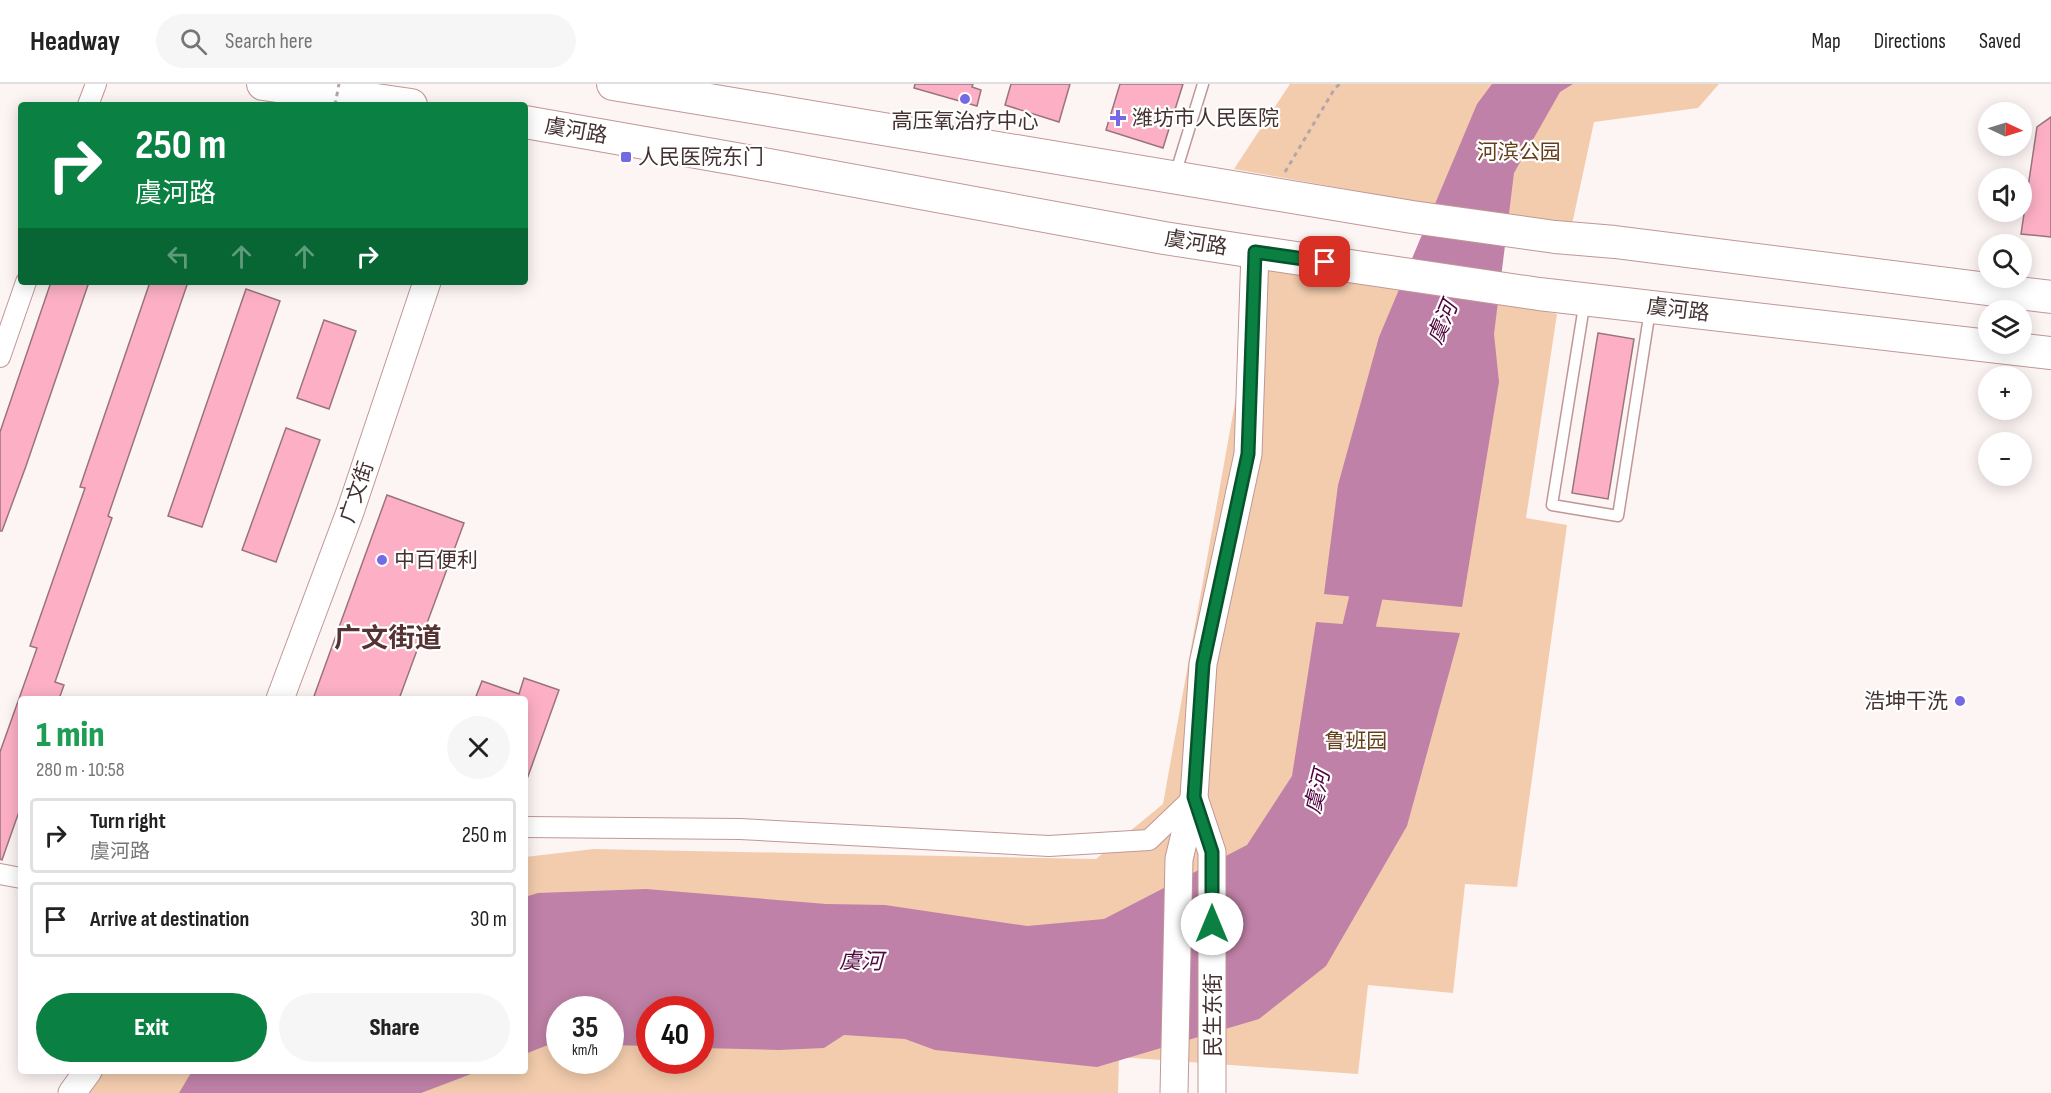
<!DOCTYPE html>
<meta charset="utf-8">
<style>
body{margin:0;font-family:"Sofia Sans Condensed","Noto Sans SC",sans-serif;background:#f6f6f6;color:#222;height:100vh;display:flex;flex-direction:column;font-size:22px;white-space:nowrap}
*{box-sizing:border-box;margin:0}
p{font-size:20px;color:#767676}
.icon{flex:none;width:33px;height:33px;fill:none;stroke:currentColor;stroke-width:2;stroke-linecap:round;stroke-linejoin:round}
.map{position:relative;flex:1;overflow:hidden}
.panel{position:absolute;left:18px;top:612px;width:510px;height:378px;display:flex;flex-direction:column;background:#fff;border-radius:6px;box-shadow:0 3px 15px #0003}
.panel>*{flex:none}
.banner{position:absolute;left:18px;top:18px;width:510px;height:183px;border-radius:6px;box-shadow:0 3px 15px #0003;background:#0b8043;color:#fff;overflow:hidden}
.needle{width:39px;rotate:94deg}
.buttons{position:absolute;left:1978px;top:18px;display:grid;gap:12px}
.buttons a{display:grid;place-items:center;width:54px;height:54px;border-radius:50%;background:#fff;box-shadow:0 3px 15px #0003;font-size:30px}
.speed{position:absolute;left:546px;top:912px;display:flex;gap:12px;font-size:30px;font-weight:700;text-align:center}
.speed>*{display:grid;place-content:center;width:78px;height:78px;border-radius:50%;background:#fff;box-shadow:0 3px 15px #0003;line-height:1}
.speed small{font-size:15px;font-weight:400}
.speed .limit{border:9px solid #d22;background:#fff;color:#111}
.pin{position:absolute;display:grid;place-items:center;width:51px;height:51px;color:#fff;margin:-26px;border-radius:12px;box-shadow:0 3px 9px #0006}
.me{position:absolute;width:66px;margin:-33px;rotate:0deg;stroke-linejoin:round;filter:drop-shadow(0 0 4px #0008)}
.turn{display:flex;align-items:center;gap:21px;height:126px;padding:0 18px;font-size:27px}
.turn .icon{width:78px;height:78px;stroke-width:2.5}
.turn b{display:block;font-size:42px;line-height:51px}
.lanes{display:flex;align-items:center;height:57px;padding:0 18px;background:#0003;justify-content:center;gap:30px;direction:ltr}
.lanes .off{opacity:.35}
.round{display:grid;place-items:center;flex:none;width:63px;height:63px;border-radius:32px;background:#f6f6f6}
.head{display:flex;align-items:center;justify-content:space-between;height:102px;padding:0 18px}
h1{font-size:36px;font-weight:800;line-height:45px;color:#1e9e55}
.cta{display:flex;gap:12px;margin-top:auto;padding:12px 18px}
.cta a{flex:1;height:69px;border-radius:36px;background:#0b8043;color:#fff;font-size:24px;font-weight:800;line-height:69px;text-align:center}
.cta a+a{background:#f6f6f6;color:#222}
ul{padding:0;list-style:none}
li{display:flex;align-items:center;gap:18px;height:75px;margin:0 12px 9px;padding:0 6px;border:3px solid #e0e0e0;border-radius:6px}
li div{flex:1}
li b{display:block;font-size:22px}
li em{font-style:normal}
header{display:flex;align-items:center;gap:36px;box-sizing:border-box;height:84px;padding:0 30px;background:#fff;border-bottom:2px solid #e0e0e0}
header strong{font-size:28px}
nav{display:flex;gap:33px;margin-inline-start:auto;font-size:21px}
.search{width:420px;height:54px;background:#f6f6f6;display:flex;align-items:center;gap:15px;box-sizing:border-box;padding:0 21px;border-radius:33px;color:#767676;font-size:22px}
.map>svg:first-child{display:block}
</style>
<header>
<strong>Headway</strong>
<div class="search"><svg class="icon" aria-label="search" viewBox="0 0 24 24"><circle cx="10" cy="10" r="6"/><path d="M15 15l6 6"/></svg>Search here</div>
<nav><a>Map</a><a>Directions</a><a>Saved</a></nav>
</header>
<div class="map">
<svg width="2051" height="1009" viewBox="0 0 2051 1009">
<rect width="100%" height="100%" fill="#fdf4f4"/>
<g fill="#f3ccad" fill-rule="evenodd">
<polygon points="1290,0 1719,0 1698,24 1594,38 1571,145 1234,85"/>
<path d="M1262,168L1557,230L1526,434L1567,441L1517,803L1465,800L1453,909L1368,901L1358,990L1119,973L1118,1009H81L96,987H525V773L594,765L1096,775L1163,720ZM560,926H610V976H560ZM650,926H700V976H650Z"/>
</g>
<g fill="#bf81a7">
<polygon points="1492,0 1573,0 1560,8 1514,89 1494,250 1499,298 1462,523 1324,510 1338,401 1379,253 1477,20"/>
<polygon points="1316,538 1460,549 1407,742 1326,882 1259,935 1097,983 935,966 905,955 844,951 824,964 779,966 701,964 700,926 650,926 649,962 611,961 610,926 560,926 559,960 553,959 525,970 525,813 538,809 646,805 826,820 885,821 1027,842 1104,835 1247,761 1292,692"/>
<polygon points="192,987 479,987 421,1009 179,1009"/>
</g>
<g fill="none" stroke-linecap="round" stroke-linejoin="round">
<polyline stroke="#bf81a7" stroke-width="33" points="1349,584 1376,471"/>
</g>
<g fill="#fdb0c5" stroke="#99747d" stroke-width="1.5">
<polygon points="915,0 973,0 972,3 981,6 977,22 914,4"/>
<polygon points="1011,0 1070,0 1059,38 1005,21"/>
<polygon points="1120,0 1183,0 1163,64 1106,46"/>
<polygon points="2051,33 2051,153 2021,150 2037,43"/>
<polygon points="51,198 89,198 26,382 2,447 0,447 0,348"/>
<polygon points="150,198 188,198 108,432 112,434 55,598 64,601 59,615 20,615 21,722 2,776 0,775 0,668 37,564 30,562 85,404 80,403"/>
<polygon points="246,205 280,217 202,443 168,432"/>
<polygon points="324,236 356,247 329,325 297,314"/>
<polygon points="1598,249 1634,255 1608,415 1572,409"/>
<polygon points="286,344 320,356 276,478 242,466"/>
<polygon points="387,411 464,439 399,615 313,615"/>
<polygon points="524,594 559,606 527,695 525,695 525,615 475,615 482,597 519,610"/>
</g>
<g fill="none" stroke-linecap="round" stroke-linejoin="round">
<g stroke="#c09796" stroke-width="13">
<g id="lane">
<polyline points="1175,91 1203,0"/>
<polyline points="1585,216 1552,421 1618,432 1650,226"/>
</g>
</g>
<g stroke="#c09796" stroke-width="22">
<g id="street">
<polyline points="88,21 96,0"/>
<polyline points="0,273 26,198"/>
<polyline points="525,743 740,745 1049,762 1149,756 1194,713"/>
<polyline points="0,790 21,794"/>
</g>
</g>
<g stroke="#c09796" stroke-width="29">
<g id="secondary">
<polyline points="280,615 350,428 427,198"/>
<polyline points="1194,714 1212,768 1212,1009"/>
<polyline points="72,1009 88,987"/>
<polyline points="1174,1009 1179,775 1194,713 1203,580 1248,370 1255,168"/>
</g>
</g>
<g stroke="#c09796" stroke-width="34">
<g id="primary">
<polyline points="263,0 411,21"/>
<polyline points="613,0 1412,133 1555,153 1615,158 2051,213"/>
<polyline points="525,38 736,75 1164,154 1255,168 1539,210 2051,269"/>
</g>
</g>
<polyline stroke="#b3a6a6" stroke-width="3" stroke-dasharray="4.5 4.5" stroke-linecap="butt" points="1285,88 1335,4 1340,0"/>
<use href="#lane" stroke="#fff" stroke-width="10"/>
<use href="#street" stroke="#fff" stroke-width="20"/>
<use href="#secondary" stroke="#fff" stroke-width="27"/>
<use href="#primary" stroke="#fff" stroke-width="32"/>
<polyline stroke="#b3a6a6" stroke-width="3" stroke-dasharray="4.5 4.5" stroke-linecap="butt" points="335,21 339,0"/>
</g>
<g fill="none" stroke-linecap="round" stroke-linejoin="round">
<g stroke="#07532c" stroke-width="15">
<polyline id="route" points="1212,840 1212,768 1194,713 1203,580 1248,370 1255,168 1325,178"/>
</g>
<use href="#route" stroke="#0b8043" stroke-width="10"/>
</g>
<g fill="#7569e4" stroke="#fff" stroke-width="2">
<circle cx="965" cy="15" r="6"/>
<path d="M1115 25h6v6h6v6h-6v6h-6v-6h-6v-6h6z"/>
<rect x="620" y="67" width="12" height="12" rx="3"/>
<circle cx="382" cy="476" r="6"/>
<circle cx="1960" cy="617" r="6"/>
</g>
<g text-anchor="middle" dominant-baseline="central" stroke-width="4.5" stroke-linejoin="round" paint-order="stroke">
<g font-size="21" fill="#433231" stroke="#fff" text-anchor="start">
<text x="1132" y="34">潍坊市人民医院</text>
<text x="965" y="37" text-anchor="middle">高压氧治疗中心</text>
<text x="638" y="73">人民医院东门</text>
<text x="394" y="476">中百便利</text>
<text x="1948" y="617" text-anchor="end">浩坤干洗</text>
</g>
<g font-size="21" fill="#433231" stroke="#fff">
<text transform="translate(576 47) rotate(10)">虞河路</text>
<text transform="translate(1196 159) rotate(9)">虞河路</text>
<text transform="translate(1678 226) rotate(7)">虞河路</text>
<text transform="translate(357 408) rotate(-71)">广文街</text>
<text transform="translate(1213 931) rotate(-90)">民生东街</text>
</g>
<g font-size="21" fill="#653e1b" stroke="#fff">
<text x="1519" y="68">河滨公园</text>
<text x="1356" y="657">鲁班园</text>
</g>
<g font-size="22" font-style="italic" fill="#52043e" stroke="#fff">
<text transform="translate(1443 239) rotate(-67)">虞河</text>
<text transform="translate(1318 708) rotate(-76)">虞河</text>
<text transform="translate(861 878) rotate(1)">虞河</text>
</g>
<g font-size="27" font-weight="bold" fill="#533" stroke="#fff">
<text x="388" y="555">广文街道</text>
</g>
</g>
</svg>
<div class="buttons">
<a><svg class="needle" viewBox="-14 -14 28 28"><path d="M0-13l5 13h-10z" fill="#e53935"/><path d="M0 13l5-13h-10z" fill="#767676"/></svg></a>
<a><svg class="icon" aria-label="sound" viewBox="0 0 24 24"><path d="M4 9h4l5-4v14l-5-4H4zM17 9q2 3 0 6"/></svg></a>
<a><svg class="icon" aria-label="search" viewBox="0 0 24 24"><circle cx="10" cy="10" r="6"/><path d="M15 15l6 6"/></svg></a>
<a><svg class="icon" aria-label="layers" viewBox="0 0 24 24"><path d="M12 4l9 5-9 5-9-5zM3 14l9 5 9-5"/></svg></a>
<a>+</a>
<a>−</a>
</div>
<div class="speed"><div>35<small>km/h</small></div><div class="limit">40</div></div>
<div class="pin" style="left:1325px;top:178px;background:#d93025"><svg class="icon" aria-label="arrive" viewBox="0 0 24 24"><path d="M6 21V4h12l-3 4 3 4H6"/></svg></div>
<svg class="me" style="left:1212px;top:840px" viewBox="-20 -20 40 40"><circle r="19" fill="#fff"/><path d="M0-13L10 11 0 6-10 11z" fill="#0b8043"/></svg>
<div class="banner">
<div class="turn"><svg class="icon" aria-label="right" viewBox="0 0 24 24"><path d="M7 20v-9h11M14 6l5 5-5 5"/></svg><div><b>250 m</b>虞河路</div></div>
<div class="lanes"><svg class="icon off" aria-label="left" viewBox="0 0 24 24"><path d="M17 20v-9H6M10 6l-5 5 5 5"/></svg><svg class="icon off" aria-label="ahead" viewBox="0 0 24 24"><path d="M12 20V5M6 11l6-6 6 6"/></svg><svg class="icon off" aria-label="ahead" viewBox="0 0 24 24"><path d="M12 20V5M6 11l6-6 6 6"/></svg><svg class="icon" aria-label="right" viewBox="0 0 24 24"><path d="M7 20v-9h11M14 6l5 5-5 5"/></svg></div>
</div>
<section class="panel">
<div class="head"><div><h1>1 min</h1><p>280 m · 10:58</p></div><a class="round"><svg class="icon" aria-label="close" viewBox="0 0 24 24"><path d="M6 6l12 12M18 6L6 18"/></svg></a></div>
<ul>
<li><svg class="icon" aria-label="right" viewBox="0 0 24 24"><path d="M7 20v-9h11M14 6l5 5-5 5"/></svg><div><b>Turn right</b><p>虞河路</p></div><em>250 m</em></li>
<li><svg class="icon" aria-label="arrive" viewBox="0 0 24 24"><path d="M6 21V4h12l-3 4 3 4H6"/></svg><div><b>Arrive at destination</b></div><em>30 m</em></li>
</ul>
<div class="cta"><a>Exit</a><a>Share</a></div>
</section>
</div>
